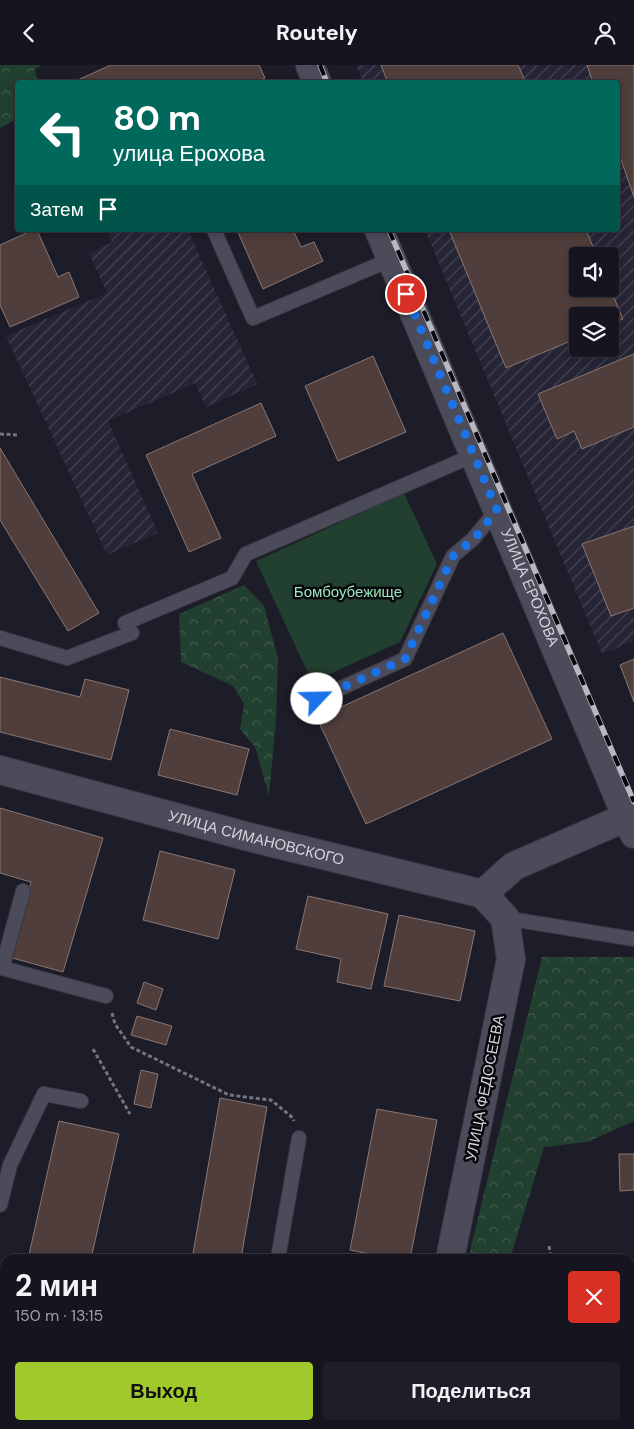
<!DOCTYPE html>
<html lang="ru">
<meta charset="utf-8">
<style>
body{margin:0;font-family:"DM Sans",sans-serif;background:#1f1e28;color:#f1f3f6;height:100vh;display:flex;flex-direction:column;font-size:19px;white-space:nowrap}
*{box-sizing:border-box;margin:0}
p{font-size:16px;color:#9e9fa4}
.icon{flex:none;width:28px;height:28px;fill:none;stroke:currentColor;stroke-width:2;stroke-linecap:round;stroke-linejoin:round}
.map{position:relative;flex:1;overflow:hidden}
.details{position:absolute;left:0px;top:1189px;width:635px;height:176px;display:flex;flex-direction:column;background:#16151f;border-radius:15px 15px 0 0;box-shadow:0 2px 8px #0003,0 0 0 1px #35343d}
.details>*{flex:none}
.banner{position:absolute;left:15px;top:15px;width:605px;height:152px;border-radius:5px;box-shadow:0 2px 8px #0003,0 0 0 1px #35343d;background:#00695c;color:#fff;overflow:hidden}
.controls{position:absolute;left:569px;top:182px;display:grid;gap:10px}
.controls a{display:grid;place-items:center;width:50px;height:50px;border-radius:5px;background:#16151f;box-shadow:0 2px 8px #0003,0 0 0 1px #35343d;font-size:25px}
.pin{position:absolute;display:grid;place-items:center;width:42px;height:42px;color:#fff;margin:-21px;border:2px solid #fff;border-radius:50%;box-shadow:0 1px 5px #0007}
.me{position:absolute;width:55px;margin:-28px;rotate:66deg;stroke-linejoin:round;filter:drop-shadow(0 0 4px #0008)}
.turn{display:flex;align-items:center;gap:18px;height:105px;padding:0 15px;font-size:22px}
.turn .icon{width:65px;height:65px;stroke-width:2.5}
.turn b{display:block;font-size:35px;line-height:42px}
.then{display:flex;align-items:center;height:48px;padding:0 15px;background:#0003;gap:10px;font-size:19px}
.round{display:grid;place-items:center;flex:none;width:52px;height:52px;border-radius:5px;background:#1f1e28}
.headline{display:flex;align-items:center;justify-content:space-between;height:85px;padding:0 15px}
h1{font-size:30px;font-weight:700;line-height:38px}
.button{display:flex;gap:10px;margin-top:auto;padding:10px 15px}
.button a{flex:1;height:58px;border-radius:5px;background:#a0ca2c;color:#111;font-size:20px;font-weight:700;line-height:58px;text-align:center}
.button a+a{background:#1f1e28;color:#f1f3f6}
header{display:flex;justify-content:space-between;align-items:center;height:65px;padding:0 15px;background:#16151f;font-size:22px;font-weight:700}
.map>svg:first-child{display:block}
</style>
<header><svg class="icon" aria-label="back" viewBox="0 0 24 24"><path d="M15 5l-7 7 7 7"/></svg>Routely<svg class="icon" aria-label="person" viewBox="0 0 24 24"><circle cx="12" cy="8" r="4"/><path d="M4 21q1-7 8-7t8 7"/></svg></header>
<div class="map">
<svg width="634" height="1364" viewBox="0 0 634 1364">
<defs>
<pattern id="industrial-furrows" width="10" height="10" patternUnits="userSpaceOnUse" patternTransform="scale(1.25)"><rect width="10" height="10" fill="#262536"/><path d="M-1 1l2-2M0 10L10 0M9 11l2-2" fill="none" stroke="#454453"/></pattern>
<pattern id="forest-crowns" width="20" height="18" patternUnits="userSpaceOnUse" patternTransform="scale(1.25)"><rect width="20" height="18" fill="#224030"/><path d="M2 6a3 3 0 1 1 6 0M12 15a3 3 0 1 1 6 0" fill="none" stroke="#415b4e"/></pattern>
</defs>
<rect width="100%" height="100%" fill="#1d1c29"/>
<g fill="url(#industrial-furrows)" fill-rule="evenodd">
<path d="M356,0H634V576L602,589L425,165H618V18L363,17ZM578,191H610V224H578ZM578,251H610V284H578Z"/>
<polygon points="107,165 188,165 257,319 206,342 195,318 108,356 158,468 107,490 6,271 107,228 89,188 112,177"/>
</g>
<g fill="url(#forest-crowns)">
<polygon points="0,0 41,0 34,5 39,17 18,18 17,54 0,63"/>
<polygon points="244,520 264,541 278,593 276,655 269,731 255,682 240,664 244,639 233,621 181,597 179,549"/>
<polygon points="542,892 634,892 634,1056 587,1077 544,1082 510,1194 468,1194"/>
</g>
<polygon fill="#224030" points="404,428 437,499 400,577 312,617 256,496"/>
<g fill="#4f3e3b" stroke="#8a7774">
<polygon points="111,0 259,0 265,13 254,18 71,18"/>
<polygon points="381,0 518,0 526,18 388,18"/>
<polygon points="587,0 634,0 634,132 618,86 618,18 593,18"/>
<polygon points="33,165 37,165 58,212 69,207 79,232 10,262 0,240 0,180"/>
<polygon points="237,165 293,165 301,182 314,177 323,196 263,224"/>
<polygon points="449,165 586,165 597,191 578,191 578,224 610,223 623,254 610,259 610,251 578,251 578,273 506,303"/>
<polygon points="634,289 634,362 582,384 574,366 557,374 538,329"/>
<polygon points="373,291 406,367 338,396 305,321"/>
<polygon points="261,338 276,371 192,409 221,473 189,487 146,390"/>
<polygon points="0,383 99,548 68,566 0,455"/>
<polygon points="634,461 634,543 611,551 582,479"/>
<polygon points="503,568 552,674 366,759 317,653"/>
<polygon points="634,594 634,637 620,600"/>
<polygon points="0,612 80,632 85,614 129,625 111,695 0,667"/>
<polygon points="170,664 249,684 237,730 158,710"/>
<polygon points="0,743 103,773 63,907 9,892 31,817 0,808"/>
<polygon points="160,786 235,805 218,874 143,855"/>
<polygon points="308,831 388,849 371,924 337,917 341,894 296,884"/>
<polygon points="399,850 475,866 460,936 384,921"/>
<polygon points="144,917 163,924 156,945 137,938"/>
<polygon points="137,951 172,961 166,980 131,970"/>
<polygon points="141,1005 158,1009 151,1043 134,1039"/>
<polygon points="220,1033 267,1042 241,1194 192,1194"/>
<polygon points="377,1044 437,1055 410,1194 394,1194 350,1185"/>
<polygon points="59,1056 119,1069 91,1194 28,1194"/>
<polygon points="619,1089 634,1089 634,1125 620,1126"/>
<polygon points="631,1315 634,1315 634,1351"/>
<polygon points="316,1360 379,1360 379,1364 315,1364"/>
</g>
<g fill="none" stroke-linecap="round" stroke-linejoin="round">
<g stroke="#383742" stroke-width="16">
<g id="service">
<polyline points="214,165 253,253 392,194"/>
<polyline points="125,558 232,513 246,489 474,390"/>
<polyline points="0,573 67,593 132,568"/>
<polyline points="317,634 405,594 453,491 473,474 497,445"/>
<polyline points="23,826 2,903 106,931"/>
<polyline points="505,853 634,874"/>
<polyline points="0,1140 10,1100 44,1029 81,1036"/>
<polyline points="278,1193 299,1073"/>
<polyline points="0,1312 5,1313"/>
</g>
</g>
<g stroke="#383742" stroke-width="30">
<g id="minor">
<polyline points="310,0 317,18"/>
<path id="s1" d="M379,165L634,769"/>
<polyline points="483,829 514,801 627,752"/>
</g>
</g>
<g stroke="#383742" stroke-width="30">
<g id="tertiary">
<path id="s2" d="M0,705L249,772L483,829L505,853L511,894L450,1194"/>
<polyline points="423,1364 423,1360"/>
</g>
</g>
<g stroke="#757580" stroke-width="3" stroke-dasharray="4 2.5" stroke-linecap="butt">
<polyline points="0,369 19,370"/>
<polyline points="112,948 115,959 131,982 229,1030 271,1035 293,1053 294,1056"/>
<polyline points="93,984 130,1049"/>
<polyline points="549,1181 551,1194"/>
<polyline points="568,1360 568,1364"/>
</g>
<use href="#service" stroke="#4c4b5a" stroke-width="14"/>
<use href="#minor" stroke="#4c4b5a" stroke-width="28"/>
<use href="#tertiary" stroke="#4c4b5a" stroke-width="28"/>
<g stroke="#b8b8c2" stroke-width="5.5">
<g id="rail">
<polyline points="320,0 327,18"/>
<polyline points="389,165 634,737"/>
</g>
</g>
<use href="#rail" stroke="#07070c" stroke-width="4" stroke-dasharray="11" stroke-linecap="butt"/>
</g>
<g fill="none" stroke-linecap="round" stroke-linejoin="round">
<polyline stroke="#1a73e8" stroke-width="9" stroke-dasharray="0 16.2" points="317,634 405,594 453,491 474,474 497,445 406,229"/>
</g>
<g text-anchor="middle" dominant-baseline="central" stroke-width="5" stroke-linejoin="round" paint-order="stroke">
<g font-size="15" fill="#d4d4dd" stroke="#07070c">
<text stroke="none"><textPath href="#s1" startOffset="388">УЛИЦА ЕРОХОВА</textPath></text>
<text stroke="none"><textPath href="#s2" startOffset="265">УЛИЦА СИМАНОВСКОГО</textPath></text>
<text transform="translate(485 1023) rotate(-79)">УЛИЦА ФЕДОСЕЕВА</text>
</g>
<g font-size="15" fill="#98e6ba" stroke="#07070c">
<text x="348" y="527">Бомбоубежище</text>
</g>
</g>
</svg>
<div class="controls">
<a><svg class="icon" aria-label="sound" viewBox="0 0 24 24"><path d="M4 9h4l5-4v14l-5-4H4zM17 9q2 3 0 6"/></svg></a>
<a><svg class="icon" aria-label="layers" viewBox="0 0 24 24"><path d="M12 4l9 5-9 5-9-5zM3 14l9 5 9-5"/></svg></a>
</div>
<div class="pin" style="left:406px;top:229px;background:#d93025"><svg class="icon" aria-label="arrive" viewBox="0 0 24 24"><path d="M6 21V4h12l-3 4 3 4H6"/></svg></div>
<svg class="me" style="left:317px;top:634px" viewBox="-20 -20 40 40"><circle r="19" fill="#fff"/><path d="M0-13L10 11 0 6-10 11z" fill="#1a73e8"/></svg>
<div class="banner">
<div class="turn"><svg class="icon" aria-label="left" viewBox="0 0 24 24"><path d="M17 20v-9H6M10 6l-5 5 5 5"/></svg><div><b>80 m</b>улица Ерохова</div></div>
<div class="then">Затем<svg class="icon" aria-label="arrive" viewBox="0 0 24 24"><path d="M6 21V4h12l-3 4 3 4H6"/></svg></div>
</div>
<section class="details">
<div class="headline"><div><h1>2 мин</h1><p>150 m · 13:15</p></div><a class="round" style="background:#d93025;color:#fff"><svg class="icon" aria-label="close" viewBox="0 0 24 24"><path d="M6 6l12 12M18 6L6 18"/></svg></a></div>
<div class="button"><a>Выход</a><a>Поделиться</a></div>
</section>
</div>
